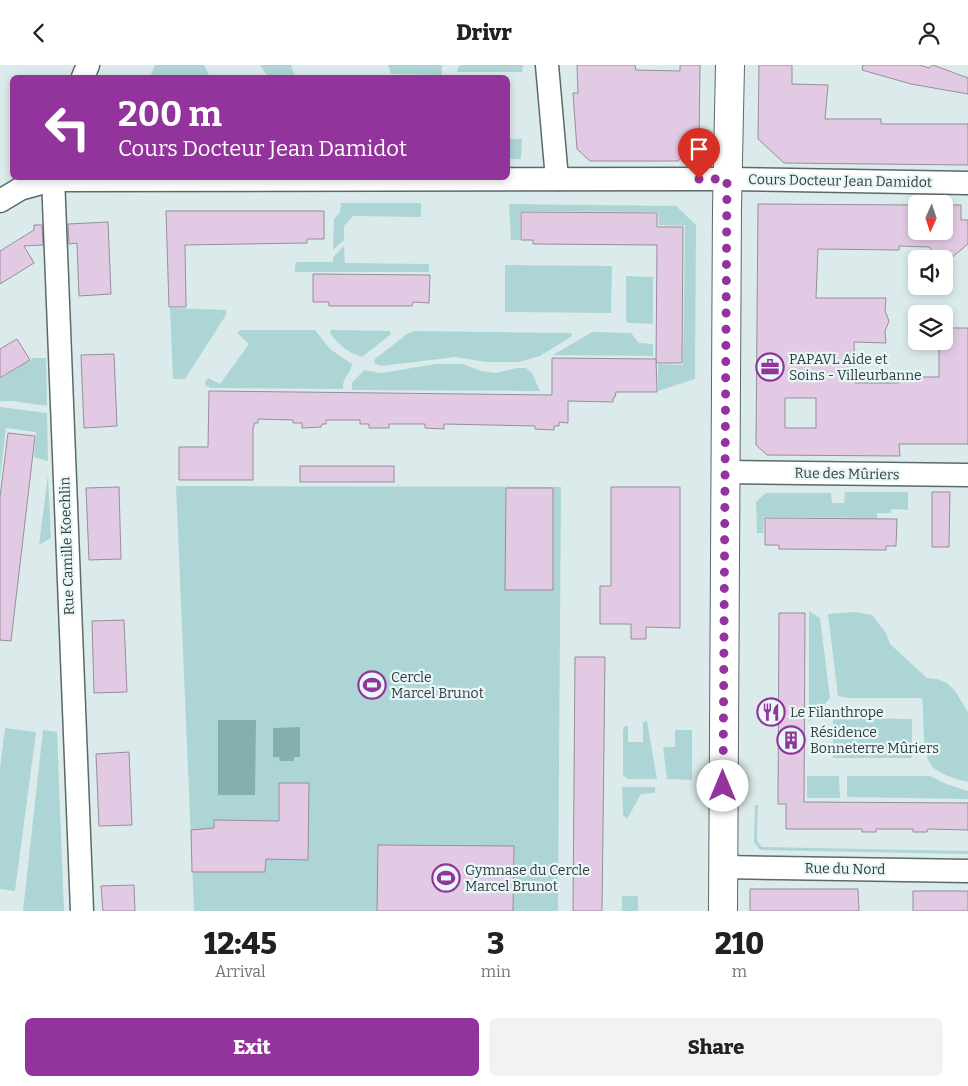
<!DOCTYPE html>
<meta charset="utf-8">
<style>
body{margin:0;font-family:Bitter,serif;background:#f2f2f2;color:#202124;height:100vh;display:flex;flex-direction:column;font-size:19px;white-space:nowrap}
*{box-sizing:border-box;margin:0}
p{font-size:16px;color:#757577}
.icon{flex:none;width:28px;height:28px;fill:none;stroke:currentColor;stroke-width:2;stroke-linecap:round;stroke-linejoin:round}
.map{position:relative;height:846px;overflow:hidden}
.side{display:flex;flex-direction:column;background:#fff;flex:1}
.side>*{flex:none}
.hud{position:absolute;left:10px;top:10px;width:500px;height:105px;border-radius:8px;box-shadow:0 2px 8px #0003;background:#93339c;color:#fff;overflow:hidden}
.needle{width:32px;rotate:183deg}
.controls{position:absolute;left:908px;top:130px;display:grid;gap:10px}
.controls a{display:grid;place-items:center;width:45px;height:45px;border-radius:8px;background:#fff;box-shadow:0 2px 8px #0003;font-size:25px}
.pin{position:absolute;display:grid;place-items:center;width:42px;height:42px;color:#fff;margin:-51px -21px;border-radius:50% 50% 50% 0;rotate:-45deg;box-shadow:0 0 5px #0007}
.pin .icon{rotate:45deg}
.me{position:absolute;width:55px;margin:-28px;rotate:0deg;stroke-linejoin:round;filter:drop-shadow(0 0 4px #0008)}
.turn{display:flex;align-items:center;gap:18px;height:105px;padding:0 25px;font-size:22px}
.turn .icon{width:65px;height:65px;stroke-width:2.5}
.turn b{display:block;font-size:35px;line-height:42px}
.eta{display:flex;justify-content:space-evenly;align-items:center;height:85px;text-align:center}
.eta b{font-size:30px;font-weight:800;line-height:35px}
.action{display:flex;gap:10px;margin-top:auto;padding:10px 25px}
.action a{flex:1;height:58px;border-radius:8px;background:#93339c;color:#fff;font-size:20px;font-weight:800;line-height:58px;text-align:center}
.action a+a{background:#f2f2f2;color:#202124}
header{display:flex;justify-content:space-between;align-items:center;height:65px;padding:0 25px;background:#fff;font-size:22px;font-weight:800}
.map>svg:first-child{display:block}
</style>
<header><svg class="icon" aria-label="back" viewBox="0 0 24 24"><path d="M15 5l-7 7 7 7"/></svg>Drivr<svg class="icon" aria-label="person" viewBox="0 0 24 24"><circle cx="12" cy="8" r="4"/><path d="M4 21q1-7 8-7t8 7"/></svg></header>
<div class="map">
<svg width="968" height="846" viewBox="0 0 968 846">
<rect width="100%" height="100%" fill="#dbebeb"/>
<g fill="#aed5d6">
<polygon points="155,0 204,0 210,12 150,12"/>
<polygon points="260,0 291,0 295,12 268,12"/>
<polygon points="388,0 442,0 442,10 391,9"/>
<polygon points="462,0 523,0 522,7 457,7 458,2"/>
<polygon points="508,74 522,74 521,94 508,94"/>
<polygon points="341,138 421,138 421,152 353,151 344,161 344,175 333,185 334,154 340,147"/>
<polygon points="509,139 676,141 696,160 695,314 658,326 658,299 683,300 685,161 659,160 658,147 520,146 520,175 511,175"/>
<polygon points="344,181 345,198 429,199 429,207 295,207 295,201 297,197 333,197 333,192"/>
<polygon points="505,200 612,201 611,248 505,247"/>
<polygon points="626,211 653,212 653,259 628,258 626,254"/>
<polygon points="170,243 226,245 226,250 185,314 173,314"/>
<path d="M240,265H315L330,284L352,299C351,309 343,310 343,324L212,323L206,321L205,317L208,313L220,319L249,279L237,268Z"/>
<path d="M331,265L390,266L391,269L362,292C349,288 338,280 330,268Z"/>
<polygon points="415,266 571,268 572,271 540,291 519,297 486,297 456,292 381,301 374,298 375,294 407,269"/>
<polygon points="592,267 631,268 639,278 653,279 653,291 553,290"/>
<polygon points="32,293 46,293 47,341 12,336 0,336 0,314 31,295"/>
<polygon points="436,299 463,299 481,306 497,308 516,303 526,303 532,308 540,326 352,325 352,318 364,305 381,308"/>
<polygon points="0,342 47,348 48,396 34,392 36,367 6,363 0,414"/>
<polygon points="48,410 51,473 39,480"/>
<polygon points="176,421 561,422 558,846 194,846"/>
<polygon points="845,427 908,427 908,445 891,444 891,448 877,448 877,453 764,452 763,468 757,468 756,437 766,428 831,428 832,438 844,438"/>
<polygon points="809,546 820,553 830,633 809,657"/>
<path d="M855,547L872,550L886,568L890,579L927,613L937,614L947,618L955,626L968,647V717C957,714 945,711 935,704C920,694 925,651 922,633H848L838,631L828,549Z"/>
<polygon points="833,653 912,654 912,693 833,693"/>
<polygon points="647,656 657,714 628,714 623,710 623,665 625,661 628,661 628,677 643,677 643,657"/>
<polygon points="5,663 36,667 15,826 0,824 0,703"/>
<polygon points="43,665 57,667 64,846 23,846"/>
<polygon points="675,665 692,665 692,715 667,714 663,682 675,682"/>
<polygon points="807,711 839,711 840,733 807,733"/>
<polygon points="847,711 930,711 946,719 968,726 968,734 847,732"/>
<polygon points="622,722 655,722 655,728 641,729 627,754 623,750"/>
<polygon points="755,740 758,740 757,776 762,782 968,786 968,789 760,785 754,777"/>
<rect x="622" y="831" width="16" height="15"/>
</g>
<g fill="#85aeb0">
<polygon points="218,655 256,655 255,730 218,730"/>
<polygon points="300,662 300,692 294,692 294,696 280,696 279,692 273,692 273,663"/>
</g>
<g fill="#e2cae4" stroke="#978e98" fill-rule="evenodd">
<polygon points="577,0 635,0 636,5 680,6 680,0 700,0 699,76 678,96 590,96 577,84 573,28 578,28"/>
<polygon points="759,0 792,0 792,19 828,20 825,54 881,54 881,59 968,59 968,100 784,98 758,74"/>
<polygon points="863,0 920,0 929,3 933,0 968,13 968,29 911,19 862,5"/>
<path d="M758,139L916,140V166H944V140H961V155H968V179L944,199V194H939L929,182L899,181V185L818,184L816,233H886L885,246L889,256L885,266L886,278L854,277L855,318H899V312H939V276H944V263H968V379H899L900,391L767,390L756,380ZM785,333H816V363H785Z"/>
<polygon points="166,146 324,146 324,174 307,174 307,178 185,180 186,242 169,242"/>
<polygon points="521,147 657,148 657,162 683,162 682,298 656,298 657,180 533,179 533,175 521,175"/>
<polygon points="108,157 111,229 79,231 77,178 69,179 68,159"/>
<polygon points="34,160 42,160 43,180 24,181 34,198 0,219 0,186 34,165"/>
<polygon points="313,209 430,210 429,238 413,237 412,241 329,241 329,237 313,237"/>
<polygon points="17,274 30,295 0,313 0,284"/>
<polygon points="114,289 117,361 84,363 81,290"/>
<polygon points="552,293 656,294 657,327 616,327 615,332 613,333 613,337 568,336 568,358 559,357 559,361 554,361 554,365 535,364 535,361 444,359 444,364 425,363 425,359 389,359 389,363 369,363 369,359 360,359 360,355 326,355 326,359 322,359 321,362 302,363 302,358 293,358 293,355 258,354 258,358 254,358 254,362 253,362 253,415 179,415 179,382 208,382 209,326 552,330"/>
<polygon points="8,368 35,371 11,576 0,575 0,432"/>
<rect x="300" y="401" width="94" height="16"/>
<polygon points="119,422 121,494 89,495 86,423"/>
<polygon points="611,422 680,422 680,563 646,562 646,574 631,574 631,559 600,559 600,521 611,521"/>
<polygon points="506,423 553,423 553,525 505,525"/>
<polygon points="932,427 950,427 949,482 932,482"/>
<polygon points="765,453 897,454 896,481 886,481 886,485 779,484 779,480 765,480"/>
<polygon points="779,548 805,548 804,737 968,738 968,765 928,764 927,767 913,767 913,764 876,764 876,767 862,767 862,764 786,764 786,739 778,739"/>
<polygon points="124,555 127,627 94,628 92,556"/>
<polygon points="575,592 605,592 602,846 573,846"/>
<polygon points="129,687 132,760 99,761 96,689"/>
<polygon points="279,718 309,718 308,795 266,794 265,807 192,807 191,765 214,763 214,755 279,756"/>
<polygon points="378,780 514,781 513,846 377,846"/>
<polygon points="134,820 135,846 103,846 101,821"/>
<polygon points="750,824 858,824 859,846 750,846"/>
<rect x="913" y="826" width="55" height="20"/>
</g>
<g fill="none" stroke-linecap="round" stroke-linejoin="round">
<g stroke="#5b6969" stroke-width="25">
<g id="minor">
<polyline points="547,0 557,114"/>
<polyline points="83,12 88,0"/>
<polyline points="53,112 82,846"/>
<polyline points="0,136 20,124 52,115 727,114 968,118"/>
<polyline points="726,407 968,410"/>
<polyline points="723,802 968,806"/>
</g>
</g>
<g stroke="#5b6969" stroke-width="30">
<polyline id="tertiary" points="723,846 727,143 730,0"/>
</g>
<use href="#minor" stroke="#fff" stroke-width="22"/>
<use href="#tertiary" stroke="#fff" stroke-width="28"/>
</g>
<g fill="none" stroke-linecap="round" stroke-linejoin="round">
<polyline stroke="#93339c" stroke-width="9" stroke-dasharray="0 16.2" points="699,114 727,114 723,721"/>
</g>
<defs>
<g id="office-ring" transform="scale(1.4375)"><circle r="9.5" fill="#e8f8f9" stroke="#93339c" stroke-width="1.5"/><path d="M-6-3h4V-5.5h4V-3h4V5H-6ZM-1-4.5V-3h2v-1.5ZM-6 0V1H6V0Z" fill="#93339c"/></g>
<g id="stadium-ring" transform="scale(1.4375)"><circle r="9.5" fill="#e8f8f9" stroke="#93339c" stroke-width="1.5"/><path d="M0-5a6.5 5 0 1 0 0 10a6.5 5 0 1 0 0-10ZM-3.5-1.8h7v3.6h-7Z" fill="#93339c"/></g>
<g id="restaurant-ring" transform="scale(1.4375)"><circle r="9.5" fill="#e8f8f9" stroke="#93339c" stroke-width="1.5"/><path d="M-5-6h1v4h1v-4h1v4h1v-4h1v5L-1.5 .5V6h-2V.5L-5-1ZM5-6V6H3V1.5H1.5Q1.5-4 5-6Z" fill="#93339c"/></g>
<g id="building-ring" transform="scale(1.4375)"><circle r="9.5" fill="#e8f8f9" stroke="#93339c" stroke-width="1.5"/><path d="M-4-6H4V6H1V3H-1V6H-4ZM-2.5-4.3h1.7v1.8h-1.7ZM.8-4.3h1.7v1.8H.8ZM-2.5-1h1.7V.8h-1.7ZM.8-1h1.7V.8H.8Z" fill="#93339c"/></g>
</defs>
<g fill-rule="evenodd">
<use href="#office-ring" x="770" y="302"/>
<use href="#stadium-ring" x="372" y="620"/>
<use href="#restaurant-ring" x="771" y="647"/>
<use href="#building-ring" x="791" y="675"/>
<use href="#stadium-ring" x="446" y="813"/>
</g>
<g text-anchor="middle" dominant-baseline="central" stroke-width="4.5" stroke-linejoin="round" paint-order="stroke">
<g font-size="14" fill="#363c3d" stroke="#e8f8f9">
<text transform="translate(840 116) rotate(1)">Cours Docteur Jean Damidot</text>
<text transform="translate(847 409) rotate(1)">Rue des Mûriers</text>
<text transform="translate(67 481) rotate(-92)">Rue Camille Koechlin</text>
<text transform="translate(845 804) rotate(1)">Rue du Nord</text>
</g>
<g font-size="14" fill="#363c3d" stroke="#e8f8f9" text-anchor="start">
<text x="789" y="294">PAPAVL Aide et<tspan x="789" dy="16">Soins - Villeurbanne</tspan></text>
<text x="391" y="612">Cercle<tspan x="391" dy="16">Marcel Brunot</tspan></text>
<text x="790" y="647">Le Filanthrope</text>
<text x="810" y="667">Résidence<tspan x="810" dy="16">Bonneterre Mûriers</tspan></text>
<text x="465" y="805">Gymnase du Cercle<tspan x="465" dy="16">Marcel Brunot</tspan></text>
</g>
</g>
</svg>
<div class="controls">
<a><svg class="needle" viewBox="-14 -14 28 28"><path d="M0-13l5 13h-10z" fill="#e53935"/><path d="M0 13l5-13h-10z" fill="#757577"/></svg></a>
<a><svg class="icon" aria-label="sound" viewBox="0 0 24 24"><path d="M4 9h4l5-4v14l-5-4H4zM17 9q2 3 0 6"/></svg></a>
<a><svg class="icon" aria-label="layers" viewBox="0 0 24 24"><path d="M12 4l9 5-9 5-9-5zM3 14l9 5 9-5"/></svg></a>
</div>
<div class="pin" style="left:699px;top:114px;background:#d93025"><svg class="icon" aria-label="arrive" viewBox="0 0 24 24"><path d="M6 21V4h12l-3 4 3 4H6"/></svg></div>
<svg class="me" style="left:723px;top:721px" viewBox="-20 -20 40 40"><circle r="19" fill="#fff"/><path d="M0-13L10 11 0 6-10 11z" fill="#93339c"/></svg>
<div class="hud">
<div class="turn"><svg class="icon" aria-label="left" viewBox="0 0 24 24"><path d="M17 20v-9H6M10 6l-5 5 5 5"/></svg><div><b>200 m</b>Cours Docteur Jean Damidot</div></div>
</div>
</div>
<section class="side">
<div class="eta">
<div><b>12:45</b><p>Arrival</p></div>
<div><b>3</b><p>min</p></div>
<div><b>210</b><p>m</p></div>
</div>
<div class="action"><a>Exit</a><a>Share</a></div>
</section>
